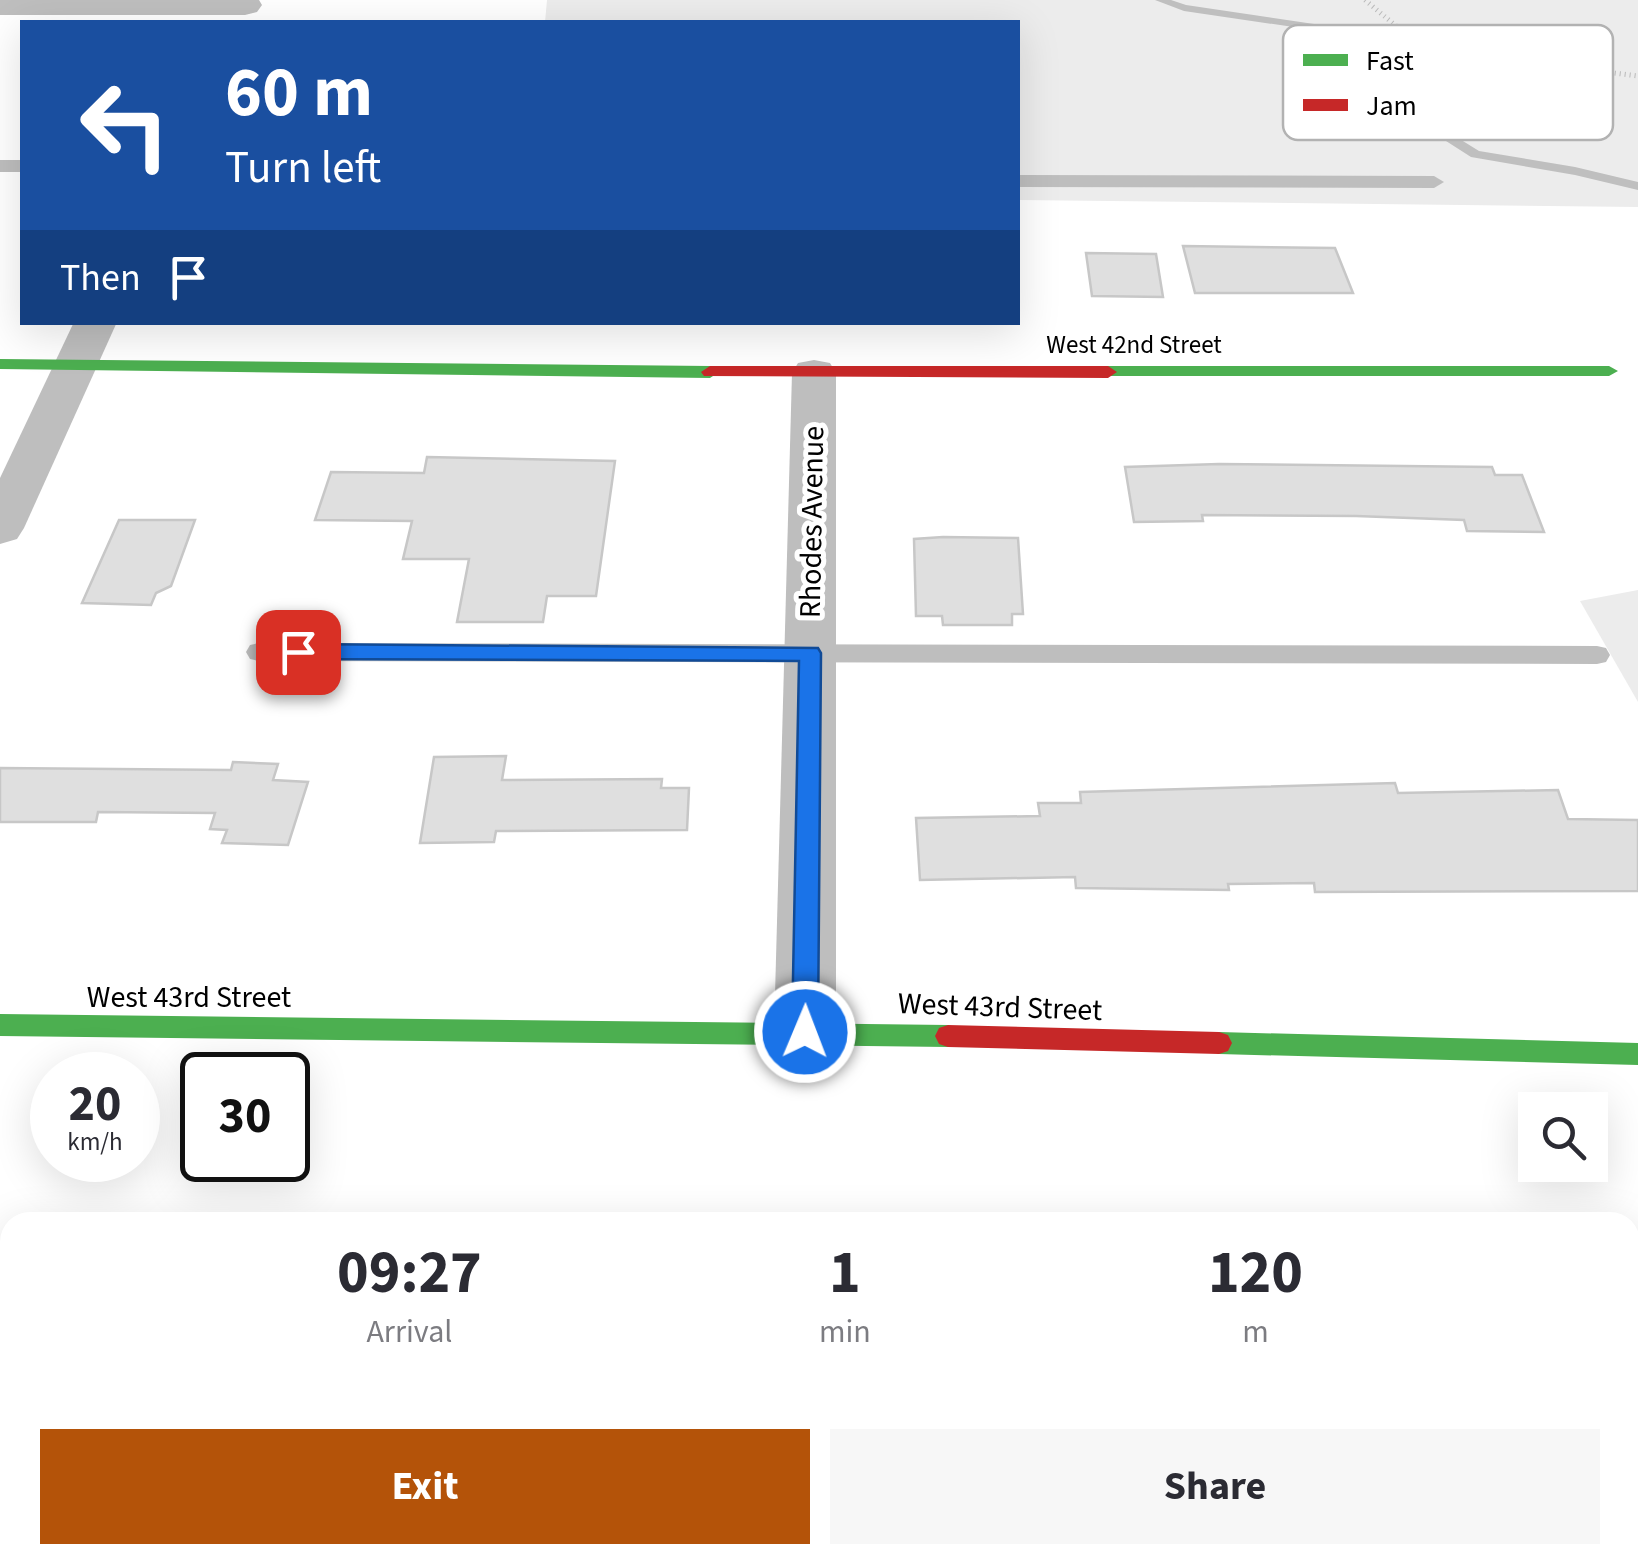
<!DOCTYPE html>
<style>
body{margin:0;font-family:"Source Sans 3",sans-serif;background:#f7f7f7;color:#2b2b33;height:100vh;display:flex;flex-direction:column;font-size:38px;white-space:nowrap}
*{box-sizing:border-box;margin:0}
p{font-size:32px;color:#7c7c81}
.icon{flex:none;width:55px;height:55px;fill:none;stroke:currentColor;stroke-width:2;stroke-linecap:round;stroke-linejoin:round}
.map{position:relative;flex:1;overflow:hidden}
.drawer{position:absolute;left:0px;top:1212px;width:1640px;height:352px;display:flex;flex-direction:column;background:#fff;border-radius:30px 30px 0 0;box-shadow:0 10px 40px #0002}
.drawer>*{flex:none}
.top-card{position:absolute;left:20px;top:20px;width:1000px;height:305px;border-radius:0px;box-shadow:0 10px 40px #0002;background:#1a4fa0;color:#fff;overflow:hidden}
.buttons{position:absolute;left:1518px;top:1092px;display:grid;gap:20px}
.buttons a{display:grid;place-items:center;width:90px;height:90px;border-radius:0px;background:#fff;box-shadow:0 10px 40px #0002;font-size:50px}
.speed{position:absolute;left:30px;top:1052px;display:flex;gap:20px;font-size:50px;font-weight:700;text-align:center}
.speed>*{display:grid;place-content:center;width:130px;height:130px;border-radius:50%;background:#fff;box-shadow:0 10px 40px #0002;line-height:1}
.speed small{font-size:25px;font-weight:400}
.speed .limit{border:5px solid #111;border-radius:15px;background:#fff;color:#111}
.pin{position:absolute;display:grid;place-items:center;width:85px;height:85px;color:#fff;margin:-42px;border-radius:20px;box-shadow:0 5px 15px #0006}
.me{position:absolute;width:110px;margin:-55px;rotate:1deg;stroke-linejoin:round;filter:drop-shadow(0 0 8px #0008)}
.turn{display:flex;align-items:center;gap:35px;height:210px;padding:0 40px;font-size:45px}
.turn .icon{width:130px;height:130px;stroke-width:2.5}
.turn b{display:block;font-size:70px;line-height:85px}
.then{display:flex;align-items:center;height:95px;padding:0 40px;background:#0003;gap:20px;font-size:38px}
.eta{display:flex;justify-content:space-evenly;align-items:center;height:170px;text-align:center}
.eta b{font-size:60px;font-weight:700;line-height:70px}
.button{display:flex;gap:20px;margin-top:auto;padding:20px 40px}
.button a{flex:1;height:115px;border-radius:0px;background:#b45309;color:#fff;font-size:40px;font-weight:700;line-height:115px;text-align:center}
.button a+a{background:#f7f7f7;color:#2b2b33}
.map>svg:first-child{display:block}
</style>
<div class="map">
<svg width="1638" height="1564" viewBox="0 0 1638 1564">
<rect width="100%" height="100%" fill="#fff"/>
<g fill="#ececec">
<polygon points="547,0 1638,0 1638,207 1018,200 1018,22 545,22"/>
<polygon points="1638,590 1638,702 1580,601"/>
</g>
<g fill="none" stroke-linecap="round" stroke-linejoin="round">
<polygon fill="#bfbfbf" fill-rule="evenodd" points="1155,0 1171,0 1186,5 1314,24 1396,70 1416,112 1479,151 1575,167 1638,182 1638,190 1575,175 1471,157 1407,116 1387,74 1307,29 1184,11"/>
</g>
<g fill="#dfdfdf" stroke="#c7c7c7" stroke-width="2.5">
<polygon points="1183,246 1335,248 1353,293 1195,293"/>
<polygon points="1086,253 1156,254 1163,297 1092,296"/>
<polygon points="427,457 615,461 596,596 547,596 543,622 457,622 469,559 403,559 412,521 315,520 331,472 424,473"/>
<polygon points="1219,464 1492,467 1495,475 1522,475 1544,532 1467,531 1464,520 1356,516 1202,515 1203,521 1134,522 1125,467"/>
<polygon points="119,520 195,520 171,586 156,593 151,605 82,603"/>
<polygon points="943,537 1018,538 1023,614 1012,614 1012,625 943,625 942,616 916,616 914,539"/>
<polygon points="506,756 502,780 662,779 661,788 689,788 687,830 496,831 494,842 420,843 434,757"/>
<polygon points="233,762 278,764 273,780 308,782 288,845 222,843 227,830 210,829 215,813 98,812 96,822 0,822 0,768 231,770"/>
<polygon points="1395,783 1398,793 1558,790 1568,819 1638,820 1638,891 1315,892 1314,883 1228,884 1229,890 1076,888 1075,877 920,880 916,818 1040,816 1038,803 1081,803 1080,792"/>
</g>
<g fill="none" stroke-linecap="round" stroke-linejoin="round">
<polyline stroke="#b9b9b9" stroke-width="5" stroke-dasharray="1 4" stroke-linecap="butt" points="1365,0 1396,26 1509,60 1638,76"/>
<g fill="#bebebe" fill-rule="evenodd">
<rect x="0" y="160" width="22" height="12"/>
<polygon points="1018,175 1434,176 1444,182 1434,188 1018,187"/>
<polygon points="259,643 1597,646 1606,648 1610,655 1606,662 1597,664 259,661 250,659 246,652 250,645"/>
</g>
<g fill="#bebebe" fill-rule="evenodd">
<polygon points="0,0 259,0 262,5 257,12 245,15 0,15"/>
<polygon points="74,322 117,322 24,528 17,539 0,544 0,478"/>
<polygon points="814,360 830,363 836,373 836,1032 827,1051 805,1059 783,1051 774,1032 792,373 798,363"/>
</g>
<g fill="#4caf50" fill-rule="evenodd">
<polygon points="0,359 710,366 719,372 710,378 0,369"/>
<polygon points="1108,366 1609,366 1618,371 1609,376 1102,376 1099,372"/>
<polygon points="0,1014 948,1025 957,1028 961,1036 957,1044 948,1047 0,1036"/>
<polygon points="1219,1032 1638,1043 1638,1065 1219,1054 1210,1051 1206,1043 1210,1035"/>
</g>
<g fill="#c62828" fill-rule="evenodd">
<polygon points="710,366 1108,366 1117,372 1108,378 704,376 701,372"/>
<polygon points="948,1025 1219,1032 1228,1035 1232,1043 1228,1051 1219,1054 948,1047 939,1044 935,1036 939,1028"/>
</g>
</g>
<polygon fill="#1a73e8" stroke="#114b97" stroke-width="2.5" points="298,644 818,648 821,653 818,1032 814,1040 805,1043 796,1040 792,1032 799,661 298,659 287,652"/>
<g text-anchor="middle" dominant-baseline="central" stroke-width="10" stroke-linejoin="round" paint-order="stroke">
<g font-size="25" fill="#000" stroke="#fff">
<text x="1134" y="345">West 42nd Street</text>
</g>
<g font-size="30" fill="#000" stroke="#fff">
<text transform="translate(812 522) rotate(-89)">Rhodes Avenue</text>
<text x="189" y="997">West 43rd Street</text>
<text transform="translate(1000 1007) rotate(2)">West 43rd Street</text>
</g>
</g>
<rect x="1283" y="25" width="330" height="115" rx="15" fill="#fff" stroke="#b2b2b2" stroke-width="2.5"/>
<rect x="1303" y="54" width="45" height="12" fill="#4caf50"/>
<rect x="1303" y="99" width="45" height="12" fill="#c62828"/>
<g font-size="28" fill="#000">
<text x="1366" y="70">Fast</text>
<text x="1366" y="115">Jam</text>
</g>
</svg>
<div class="buttons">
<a><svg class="icon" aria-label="search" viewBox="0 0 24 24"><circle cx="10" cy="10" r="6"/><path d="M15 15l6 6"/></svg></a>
</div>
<div class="speed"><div>20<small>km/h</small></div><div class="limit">30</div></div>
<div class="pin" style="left:298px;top:652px;background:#d93025"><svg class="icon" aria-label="arrive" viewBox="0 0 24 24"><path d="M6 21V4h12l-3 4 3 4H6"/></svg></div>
<svg class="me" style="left:805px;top:1032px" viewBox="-20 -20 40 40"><circle r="17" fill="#1a73e8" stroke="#fff" stroke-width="3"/><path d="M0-11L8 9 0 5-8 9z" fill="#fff"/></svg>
<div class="top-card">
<div class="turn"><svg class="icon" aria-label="left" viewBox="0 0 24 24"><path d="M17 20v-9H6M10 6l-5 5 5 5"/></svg><div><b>60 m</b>Turn left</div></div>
<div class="then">Then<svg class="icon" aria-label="arrive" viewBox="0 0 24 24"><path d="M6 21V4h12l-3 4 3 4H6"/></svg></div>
</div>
<section class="drawer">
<div class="eta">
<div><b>09:27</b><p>Arrival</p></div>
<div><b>1</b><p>min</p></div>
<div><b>120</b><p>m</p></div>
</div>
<div class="button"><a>Exit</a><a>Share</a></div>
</section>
</div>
